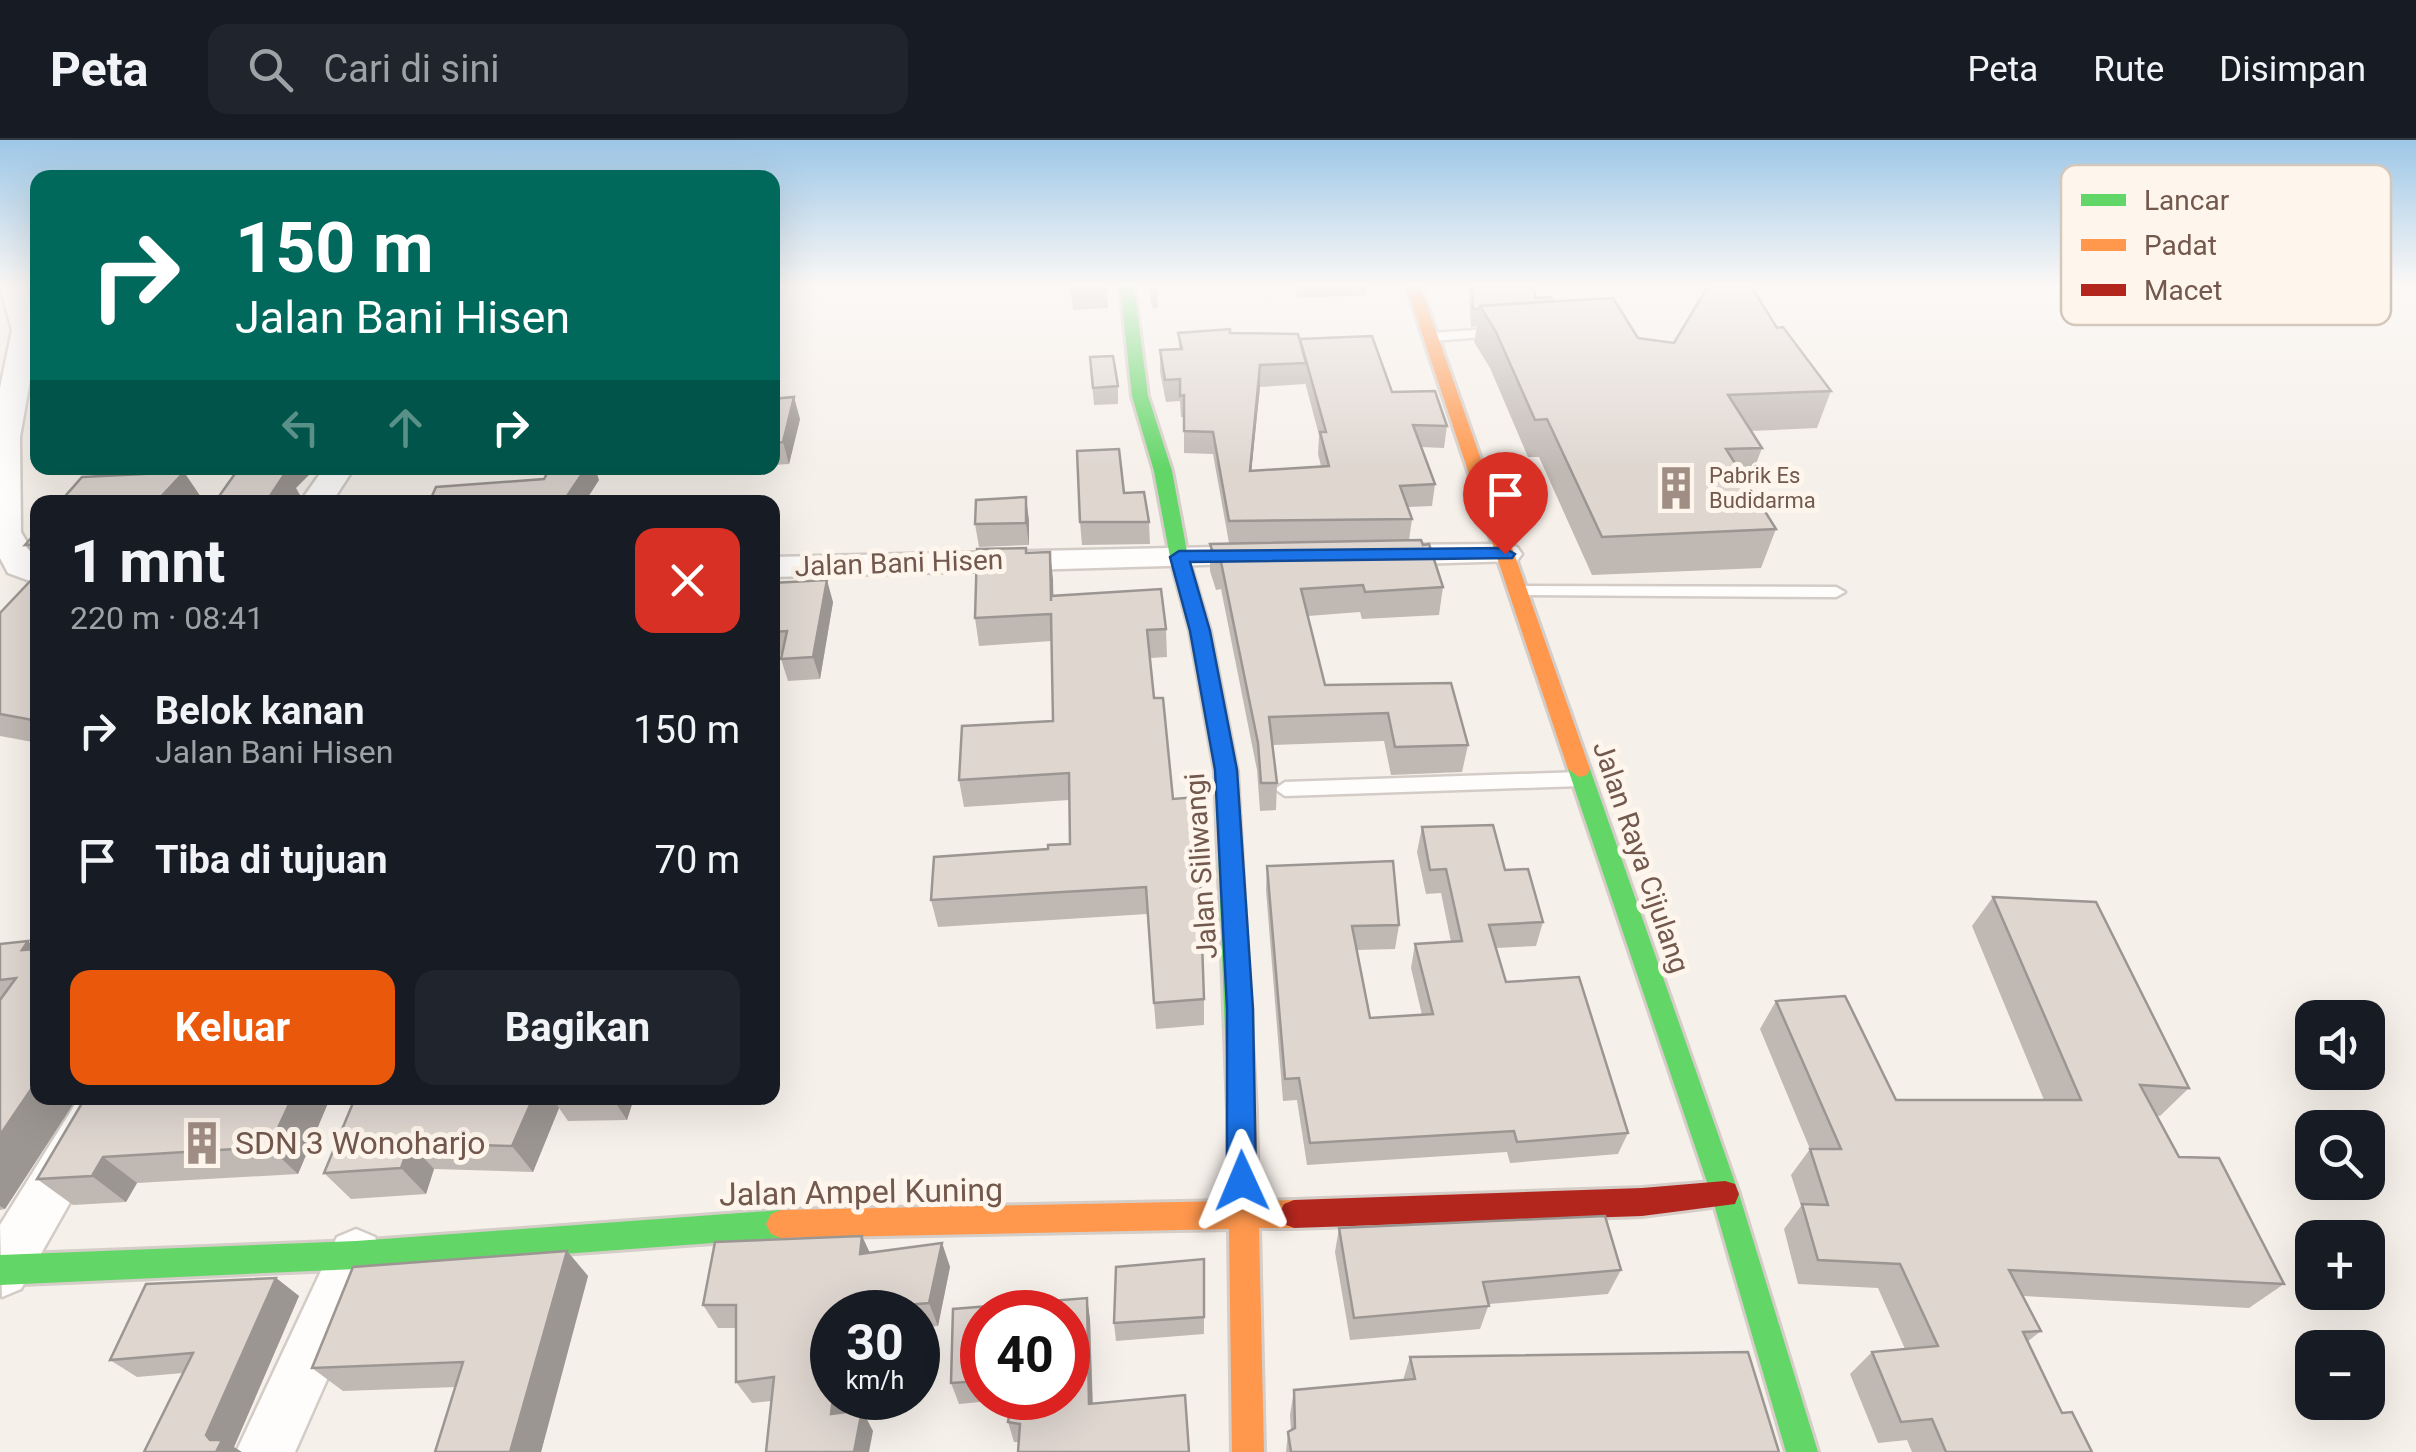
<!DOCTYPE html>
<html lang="id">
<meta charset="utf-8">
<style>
body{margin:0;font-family:Roboto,sans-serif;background:#20242c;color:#f1f3f6;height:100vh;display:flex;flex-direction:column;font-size:38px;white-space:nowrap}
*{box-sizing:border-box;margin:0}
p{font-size:32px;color:#9ea1a6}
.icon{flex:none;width:55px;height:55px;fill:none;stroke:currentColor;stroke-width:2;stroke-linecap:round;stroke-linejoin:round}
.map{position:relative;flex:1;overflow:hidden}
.sheet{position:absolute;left:30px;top:355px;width:750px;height:610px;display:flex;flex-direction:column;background:#171b24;border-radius:20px;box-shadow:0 10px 40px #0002}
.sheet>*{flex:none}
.hud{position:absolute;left:30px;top:30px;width:750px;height:305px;border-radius:20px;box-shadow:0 10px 40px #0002;background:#00695c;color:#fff;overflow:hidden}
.controls{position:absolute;left:2295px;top:860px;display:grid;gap:20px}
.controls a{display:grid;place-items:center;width:90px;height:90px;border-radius:20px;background:#171b24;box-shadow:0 10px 40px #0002;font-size:50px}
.speed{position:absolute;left:810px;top:1150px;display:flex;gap:20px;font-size:50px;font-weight:700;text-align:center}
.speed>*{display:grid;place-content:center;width:130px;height:130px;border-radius:50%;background:#171b24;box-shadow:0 10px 40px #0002;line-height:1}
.speed small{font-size:25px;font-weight:400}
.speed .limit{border:15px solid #d22;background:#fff;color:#111}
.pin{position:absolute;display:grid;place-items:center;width:85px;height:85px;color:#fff;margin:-102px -42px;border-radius:50% 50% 50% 0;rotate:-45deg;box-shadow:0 0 10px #0007}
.pin .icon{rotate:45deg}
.me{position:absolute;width:110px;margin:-55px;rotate:359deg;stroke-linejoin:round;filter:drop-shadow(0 0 8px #0008)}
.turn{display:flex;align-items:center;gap:35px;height:210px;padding:0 40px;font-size:45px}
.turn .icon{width:130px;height:130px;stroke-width:2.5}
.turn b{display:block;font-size:70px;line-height:85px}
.lanes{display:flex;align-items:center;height:95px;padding:0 40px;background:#0003;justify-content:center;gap:50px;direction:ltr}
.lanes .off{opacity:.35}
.round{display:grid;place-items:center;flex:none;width:105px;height:105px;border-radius:20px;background:#20242c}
.summary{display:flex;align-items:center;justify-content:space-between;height:170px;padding:0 40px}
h1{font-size:60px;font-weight:700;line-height:75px}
.cta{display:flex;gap:20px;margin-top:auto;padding:20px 40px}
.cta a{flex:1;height:115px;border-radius:20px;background:#ea580c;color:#fff;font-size:40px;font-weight:700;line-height:115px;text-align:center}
.cta a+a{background:#20242c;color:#f1f3f6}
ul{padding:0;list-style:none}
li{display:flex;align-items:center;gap:30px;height:130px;padding:0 40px}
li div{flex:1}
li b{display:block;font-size:38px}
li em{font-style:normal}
header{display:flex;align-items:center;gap:60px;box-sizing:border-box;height:140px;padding:0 50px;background:#171b24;border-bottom:2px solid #363941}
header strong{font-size:48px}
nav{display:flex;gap:55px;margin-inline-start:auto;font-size:35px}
.search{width:700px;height:90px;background:#20242c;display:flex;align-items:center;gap:25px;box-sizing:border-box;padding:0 35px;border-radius:20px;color:#9ea1a6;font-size:38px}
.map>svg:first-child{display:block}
</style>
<header>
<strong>Peta</strong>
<div class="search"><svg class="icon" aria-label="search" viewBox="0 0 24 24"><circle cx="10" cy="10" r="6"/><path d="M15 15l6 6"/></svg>Cari di sini</div>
<nav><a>Peta</a><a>Rute</a><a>Disimpan</a></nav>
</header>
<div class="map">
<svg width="2416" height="1312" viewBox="0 0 2416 1312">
<rect width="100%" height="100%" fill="#f6f0ea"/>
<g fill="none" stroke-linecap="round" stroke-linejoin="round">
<g stroke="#d3ccc6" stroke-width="5">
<g id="lane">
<polygon points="1503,188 1510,192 1508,195 1432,201 1425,197 1432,193"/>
<polygon points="1518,446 1836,447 1845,452 1836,457 1512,455 1509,451 1512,447"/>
<polygon points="1580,632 1590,639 1580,646 1285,656 1275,649 1285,642"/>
</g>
</g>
<g stroke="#d3ccc6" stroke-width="5">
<g id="street">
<polygon points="0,146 26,146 38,195 20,297 21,392 38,421 38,444 8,433 0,418 0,248 12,190"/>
<polygon points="324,328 354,328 332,362 300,362"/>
<polygon points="1505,404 1517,407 1522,414 1517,421 1379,425 1367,422 1362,415 1367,408 1379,405"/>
<polygon points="1261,406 1273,409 1278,416 1273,423 772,437 772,417"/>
<polygon points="79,958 129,958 21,1149 2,1157 0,1085"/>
<polygon points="356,1089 375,1097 382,1115 295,1312 236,1312 337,1097"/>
</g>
</g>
<g stroke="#d5cdc7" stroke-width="6">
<g id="fast">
<polygon points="1120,146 1134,146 1148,256 1172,331 1188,417 1210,491 1237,631 1256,972 1252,981 1242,984 1232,981 1228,972 1215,631 1190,491 1170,417 1154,331 1132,256"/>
<polygon points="1579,621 1590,629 1739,1054 1818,1312 1786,1312 1711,1054 1568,629"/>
<polygon points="781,1070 791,1074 796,1084 791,1094 781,1098 356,1129 0,1145 0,1115 356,1101"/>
</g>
</g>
<g stroke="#d5cdc7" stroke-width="6">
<g id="slow">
<polygon points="1406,146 1420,146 1590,629 1587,635 1579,637 1568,629"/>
<polygon points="1242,960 1252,963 1256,972 1258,1061 1294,1060 1304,1064 1309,1074 1304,1084 1294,1088 1259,1088 1264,1312 1232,1312 1229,1089 781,1098 771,1094 766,1084 771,1074 781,1070 1229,1061 1228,972 1232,963"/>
</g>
</g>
<g stroke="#d5cdc7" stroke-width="6">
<polygon id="jam" points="1725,1041 1735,1044 1739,1054 1735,1064 1642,1076 1294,1088 1284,1084 1279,1074 1284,1064 1294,1060 1642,1048"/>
</g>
<use href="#lane" fill="#fefdfc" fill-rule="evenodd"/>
<use href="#street" fill="#fefdfc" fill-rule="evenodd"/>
<use href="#fast" fill="#63d668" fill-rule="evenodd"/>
<use href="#slow" fill="#ff974d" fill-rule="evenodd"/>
<use href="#jam" fill="#b3261e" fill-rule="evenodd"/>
</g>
<g fill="#c0b8b3" fill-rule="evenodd">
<polygon points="1071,146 1107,146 1108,168 1073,170"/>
<polygon points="1148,146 1157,146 1158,168 1152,168"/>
<polygon points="1294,146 1367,146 1366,155 1298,158"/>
<polygon points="1466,146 1533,146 1536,158 1553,161 1638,198 1674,203 1777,188 1831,251 1817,288 1751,291 1762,308 1748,345 1776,389 1761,428 1592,435 1539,317 1528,317 1490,228 1474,202 1477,186 1471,187 1469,151"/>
<path d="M1178,193H1230L1300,201L1392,252L1447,286L1444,308L1421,307L1435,344L1432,366L1408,367L1412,379L1409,400L1443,447L1439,475L1362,479L1360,472L1308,476L1325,545L1468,605L1462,632L1391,635L1384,601L1273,605L1277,643L1276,670L1260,671L1257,630L1221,449L1216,450L1210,431V404L1229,403L1213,314L1184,313V277H1181L1180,261L1166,262L1160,232V210L1179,209ZM1305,242L1319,295L1318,314L1321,326L1251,330L1260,247L1305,244Z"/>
<polygon points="1090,217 1118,246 1118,264 1094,265"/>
<polygon points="772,259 800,279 789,324 772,325"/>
<polygon points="52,328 137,328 135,330 56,333"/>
<polygon points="1029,380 1029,405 979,407 975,384"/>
<polygon points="1080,382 1149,382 1150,404 1082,405"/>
<polygon points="38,390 38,421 25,405"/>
<polygon points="1026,413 1053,439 1053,456 1166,489 1167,517 1150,518 1154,558 1173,659 1204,859 1204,885 1156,889 1147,774 938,787 931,760 1048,709 1070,704 1069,660 964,667 959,640 1053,581 1052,501 979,506 975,478"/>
<polygon points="38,436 38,603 0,596 0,473"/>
<polygon points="772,443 833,462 820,539 788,541 781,519 782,514 772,514"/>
<polygon points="1422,687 1505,730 1543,782 1536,806 1496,808 1506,842 1628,993 1618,1014 1510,1023 1507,1012 1307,1025 1297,960 1283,961 1266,750 1267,726 1399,785 1395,809 1356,810 1370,878 1422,875 1411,828 1415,804 1451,802 1441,753 1426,754 1417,712"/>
<polygon points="1993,757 2189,948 2160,976 2156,975 2179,1017 2284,1144 2249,1168 2023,1156 2041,1191 2027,1202 2062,1273 2092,1312 1912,1312 1907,1300 1878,1303 1850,1234 1872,1212 1905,1209 1878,1148 1798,1144 1784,1089 1801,1066 1791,1035 1810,1009 1760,889 1776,861 1896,960 2044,960 1972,786"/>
<polygon points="28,801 38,958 77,958 5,1069 0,1070 0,804"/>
<polygon points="85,958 328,963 298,1034 137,1043 126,1062 73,1065 37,1039"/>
<polygon points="355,958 634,958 627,980 568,981 559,968 533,1032 434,1029 426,1054 351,1059 324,1033"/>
<polygon points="1339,1088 1621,1130 1608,1154 1489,1164 1480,1189 1350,1200 1335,1112"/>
<polygon points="862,1096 870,1113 942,1103 950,1127 938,1186 918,1188 918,1172 832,1172 832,1258 847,1258 846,1272 873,1291 771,1261 752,1263 736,1242 736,1188 718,1188 703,1165"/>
<polygon points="567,1111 588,1136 541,1312 435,1312 456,1247 343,1251 312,1228"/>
<polygon points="1204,1119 1204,1194 1116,1201 1114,1183"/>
<polygon points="276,1138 299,1156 234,1307 144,1312 183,1233 137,1237 110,1220"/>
<path d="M1087,1158L1090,1180L1093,1264L1185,1255L1189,1312H1018L1019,1302H1014L1008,1282L1012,1259L959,1264L951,1243L953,1169ZM982,1172H1068V1258H982Z"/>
<polygon points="1410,1217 1779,1312 1286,1312 1288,1292 1291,1290 1290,1275 1294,1250 1403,1240"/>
</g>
<g fill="#9c9692">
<polygon points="1260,225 1260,247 1249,353 1250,331"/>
<polygon points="794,257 800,279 789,324 783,302"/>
<polygon points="273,328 316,328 296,348 300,355 298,359 300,362 266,362"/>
<polygon points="586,328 595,328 599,340 585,362 563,362"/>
<polygon points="184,332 203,360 201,362 156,362"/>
<polygon points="1026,357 1029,380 1029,405 1026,383"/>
<polygon points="1050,412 1053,439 1054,488 1051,461"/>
<polygon points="827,440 833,462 820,539 813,517"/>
<polygon points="28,801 38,810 22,810"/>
<polygon points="38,939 38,958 77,958 5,1069 0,1066 0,995"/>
<polygon points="292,958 323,958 328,963 298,1034 269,1007"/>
<polygon points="533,958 563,958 554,960 559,968 533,1032 512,1006"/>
<polygon points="614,958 634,958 627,980 613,959"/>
<polygon points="410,1003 434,1029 426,1054 401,1028"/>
<polygon points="103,1017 137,1043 126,1062 92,1036"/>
<polygon points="862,1096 873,1120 860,1114"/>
<polygon points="942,1103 950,1127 938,1186 929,1163"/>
<polygon points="567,1111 588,1136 541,1312 510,1312"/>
<polygon points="276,1138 299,1156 234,1307 242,1312 216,1312 206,1295"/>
<polygon points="1087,1158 1090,1180 1093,1284 1089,1264"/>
<polygon points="833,1258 847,1258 844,1294 831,1274"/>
<polygon points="862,1270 873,1291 869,1312 854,1312"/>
</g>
<g fill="#dfd6d0" stroke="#9c9692" stroke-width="2.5">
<polygon points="1071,146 1107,146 1107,149 1071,150"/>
<polygon points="1472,146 1533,146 1536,158 1551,157 1553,161 1480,166 1480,169 1473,169"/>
<polygon points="1708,146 1751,146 1777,188 1783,187 1831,251 1728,255 1762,308 1726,309 1776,389 1602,397 1547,279 1535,280 1496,192 1480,166 1613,158 1638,198 1674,203"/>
<polygon points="1230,189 1230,193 1298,194 1306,223 1260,225 1250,331 1329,326 1320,292 1326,292 1300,199 1372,196 1392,252 1435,251 1447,286 1413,285 1435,344 1400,346 1412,379 1229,381 1213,292 1184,291 1184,255 1180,256 1180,239 1165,240 1160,210 1182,209 1178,193"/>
<polygon points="1113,216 1118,246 1093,248 1090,217"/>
<polygon points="794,257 783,302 772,303 772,259"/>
<polygon points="1119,309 1124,353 1144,352 1149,382 1080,382 1077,311"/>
<polygon points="239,328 280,328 278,332 284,335 266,362 215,362"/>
<polygon points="550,328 586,328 563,362 382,362 384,360 432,356 436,347 544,339"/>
<polygon points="184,332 156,362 60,362 82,337"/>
<polygon points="1026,357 1026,383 975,384 976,360"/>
<polygon points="38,390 38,404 25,405"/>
<polygon points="1421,400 1423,405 1429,404 1443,447 1365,452 1363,445 1301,449 1325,545 1451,543 1468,605 1395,607 1388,573 1269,577 1277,643 1261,643 1258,603 1221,422 1216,422 1210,404"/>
<polygon points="1026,408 1026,413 1050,412 1051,461 1051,456 1161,449 1166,489 1147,490 1154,558 1163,558 1173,659 1197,657 1204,859 1154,863 1146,747 931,760 934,717 1048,709 1048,705 1070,704 1069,633 959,640 962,586 1053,581 1051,474 975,478 977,409"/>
<polygon points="35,436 38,436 38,581 0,574 0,473"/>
<polygon points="827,440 813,517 781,519 787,491 772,492 772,443"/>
<polygon points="1493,685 1505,730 1528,729 1543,782 1489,785 1506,842 1579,837 1628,993 1517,1002 1514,991 1310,1003 1299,938 1285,939 1267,726 1393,721 1399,785 1352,786 1370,878 1433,874 1415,804 1462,801 1446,729 1430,730 1422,687"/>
<polygon points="1993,757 2096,762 2189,948 2140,945 2179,1017 2219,1018 2284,1144 2009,1130 2041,1191 2023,1192 2062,1273 2072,1272 2092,1312 1946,1312 1932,1279 1901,1282 1872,1212 1938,1206 1900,1124 1818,1120 1802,1064 1828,1065 1810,1009 1841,1009 1776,861 1845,856 1896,960 2081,960"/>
<polygon points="28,801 22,810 38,809 38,939 0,995 0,860 16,838 0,840 0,804"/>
<polygon points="85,958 292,958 269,1007 103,1017 92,1036 37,1039"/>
<polygon points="355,958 533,958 512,1006 410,1003 401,1028 324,1033"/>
<polygon points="555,958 614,958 613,959 554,960"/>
<polygon points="1605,1076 1621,1130 1483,1142 1489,1166 1354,1178 1339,1088"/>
<polygon points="862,1096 860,1114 942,1103 929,1163 859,1169 859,1172 832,1172 833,1258 831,1274 862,1270 854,1312 766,1312 774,1237 736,1242 736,1165 703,1165 715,1102"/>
<polygon points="567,1111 510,1312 435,1312 463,1222 312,1228 353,1127"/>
<polygon points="1204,1119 1204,1177 1114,1183 1116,1127"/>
<polygon points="276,1138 206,1295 210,1300 222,1300 216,1312 144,1312 193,1213 110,1220 146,1144"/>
<polygon points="1087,1158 1089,1264 1185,1255 1189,1312 1018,1312 1020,1284 1008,1282 1012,1258 1068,1258 1068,1172 982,1172 982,1241 951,1243 953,1169"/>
<polygon points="1748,1212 1779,1312 1291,1312 1288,1292 1295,1288 1294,1250 1415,1239 1410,1217"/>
</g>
<linearGradient id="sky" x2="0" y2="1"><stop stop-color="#9dc7e7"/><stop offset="0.44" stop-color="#fbf8f6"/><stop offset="1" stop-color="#fbf8f6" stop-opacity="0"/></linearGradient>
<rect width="2416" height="329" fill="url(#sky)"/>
<polygon fill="#1a73e8" stroke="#114b97" stroke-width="2.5" points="1505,408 1515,414 1512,418 1190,422 1210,491 1237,630 1253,869 1256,1041 1252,1051 1242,1055 1231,1051 1227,1041 1227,869 1215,630 1190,491 1170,417 1179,411"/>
<defs>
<g id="building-bare" transform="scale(3.45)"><path d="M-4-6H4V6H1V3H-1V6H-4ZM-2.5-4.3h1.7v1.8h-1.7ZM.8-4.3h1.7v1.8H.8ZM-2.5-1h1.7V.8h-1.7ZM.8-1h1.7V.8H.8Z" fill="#a08d84" stroke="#fef6ec" stroke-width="2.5" paint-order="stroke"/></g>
</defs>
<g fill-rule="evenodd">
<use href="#building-bare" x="1676" y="348"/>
<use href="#building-bare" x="202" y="1003"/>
</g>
<g text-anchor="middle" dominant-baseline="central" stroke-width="10" stroke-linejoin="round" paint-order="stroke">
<g font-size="22" fill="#72584d" stroke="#fef6ec" text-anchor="start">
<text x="1709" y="335">Pabrik Es<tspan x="1709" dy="25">Budidarma</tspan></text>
</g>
<g font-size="28" fill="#72584d" stroke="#fef6ec">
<text transform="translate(899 423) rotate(-2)">Jalan Bani Hisen</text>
<text transform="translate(1641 717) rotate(71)">Jalan Raya Cijulang</text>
<text transform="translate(1201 726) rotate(-94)">Jalan Siliwangi</text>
</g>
<g font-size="32" fill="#72584d" stroke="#fef6ec" text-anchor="start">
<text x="235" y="1003">SDN 3 Wonoharjo</text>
</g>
<g font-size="32" fill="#72584d" stroke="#fef6ec">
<text transform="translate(861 1052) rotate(-1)">Jalan Ampel Kuning</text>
</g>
</g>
<rect x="2061" y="25" width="330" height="160" rx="15" fill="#fef6ec" stroke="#d4c7bc" stroke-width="2.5"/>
<rect x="2081" y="54" width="45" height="12" fill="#63d668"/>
<rect x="2081" y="99" width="45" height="12" fill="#ff974d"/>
<rect x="2081" y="144" width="45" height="12" fill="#b3261e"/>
<g font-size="28" fill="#72584d">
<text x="2144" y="70">Lancar</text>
<text x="2144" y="115">Padat</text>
<text x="2144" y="160">Macet</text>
</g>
</svg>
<div class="controls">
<a><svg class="icon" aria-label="sound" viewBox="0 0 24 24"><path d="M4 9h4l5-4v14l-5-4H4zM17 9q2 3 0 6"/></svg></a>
<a><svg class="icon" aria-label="search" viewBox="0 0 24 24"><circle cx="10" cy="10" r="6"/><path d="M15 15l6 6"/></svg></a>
<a>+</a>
<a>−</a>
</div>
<div class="speed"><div>30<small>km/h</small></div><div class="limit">40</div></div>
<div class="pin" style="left:1505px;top:414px;background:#d93025"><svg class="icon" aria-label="arrive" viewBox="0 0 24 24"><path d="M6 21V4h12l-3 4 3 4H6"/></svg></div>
<svg class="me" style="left:1242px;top:1041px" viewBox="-20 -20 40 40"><path d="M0-17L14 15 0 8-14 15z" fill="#1a73e8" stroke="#fff" stroke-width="4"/></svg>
<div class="hud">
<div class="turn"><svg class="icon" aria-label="right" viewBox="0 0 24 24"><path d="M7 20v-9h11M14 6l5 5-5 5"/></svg><div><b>150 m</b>Jalan Bani Hisen</div></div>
<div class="lanes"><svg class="icon off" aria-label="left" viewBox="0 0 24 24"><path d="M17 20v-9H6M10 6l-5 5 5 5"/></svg><svg class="icon off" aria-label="ahead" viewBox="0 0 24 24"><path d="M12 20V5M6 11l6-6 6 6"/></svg><svg class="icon" aria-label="right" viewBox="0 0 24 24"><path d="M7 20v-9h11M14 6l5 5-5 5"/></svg></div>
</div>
<section class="sheet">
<div class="summary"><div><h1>1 mnt</h1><p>220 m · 08:41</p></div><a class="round" style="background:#d93025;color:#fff"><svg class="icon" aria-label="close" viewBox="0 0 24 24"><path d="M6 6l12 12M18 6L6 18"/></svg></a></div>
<ul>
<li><svg class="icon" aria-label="right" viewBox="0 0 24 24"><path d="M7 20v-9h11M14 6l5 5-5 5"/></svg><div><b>Belok kanan</b><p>Jalan Bani Hisen</p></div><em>150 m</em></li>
<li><svg class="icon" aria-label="arrive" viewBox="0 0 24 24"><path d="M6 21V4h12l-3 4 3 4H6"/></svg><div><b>Tiba di tujuan</b></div><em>70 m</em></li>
</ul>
<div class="cta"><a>Keluar</a><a>Bagikan</a></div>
</section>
</div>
